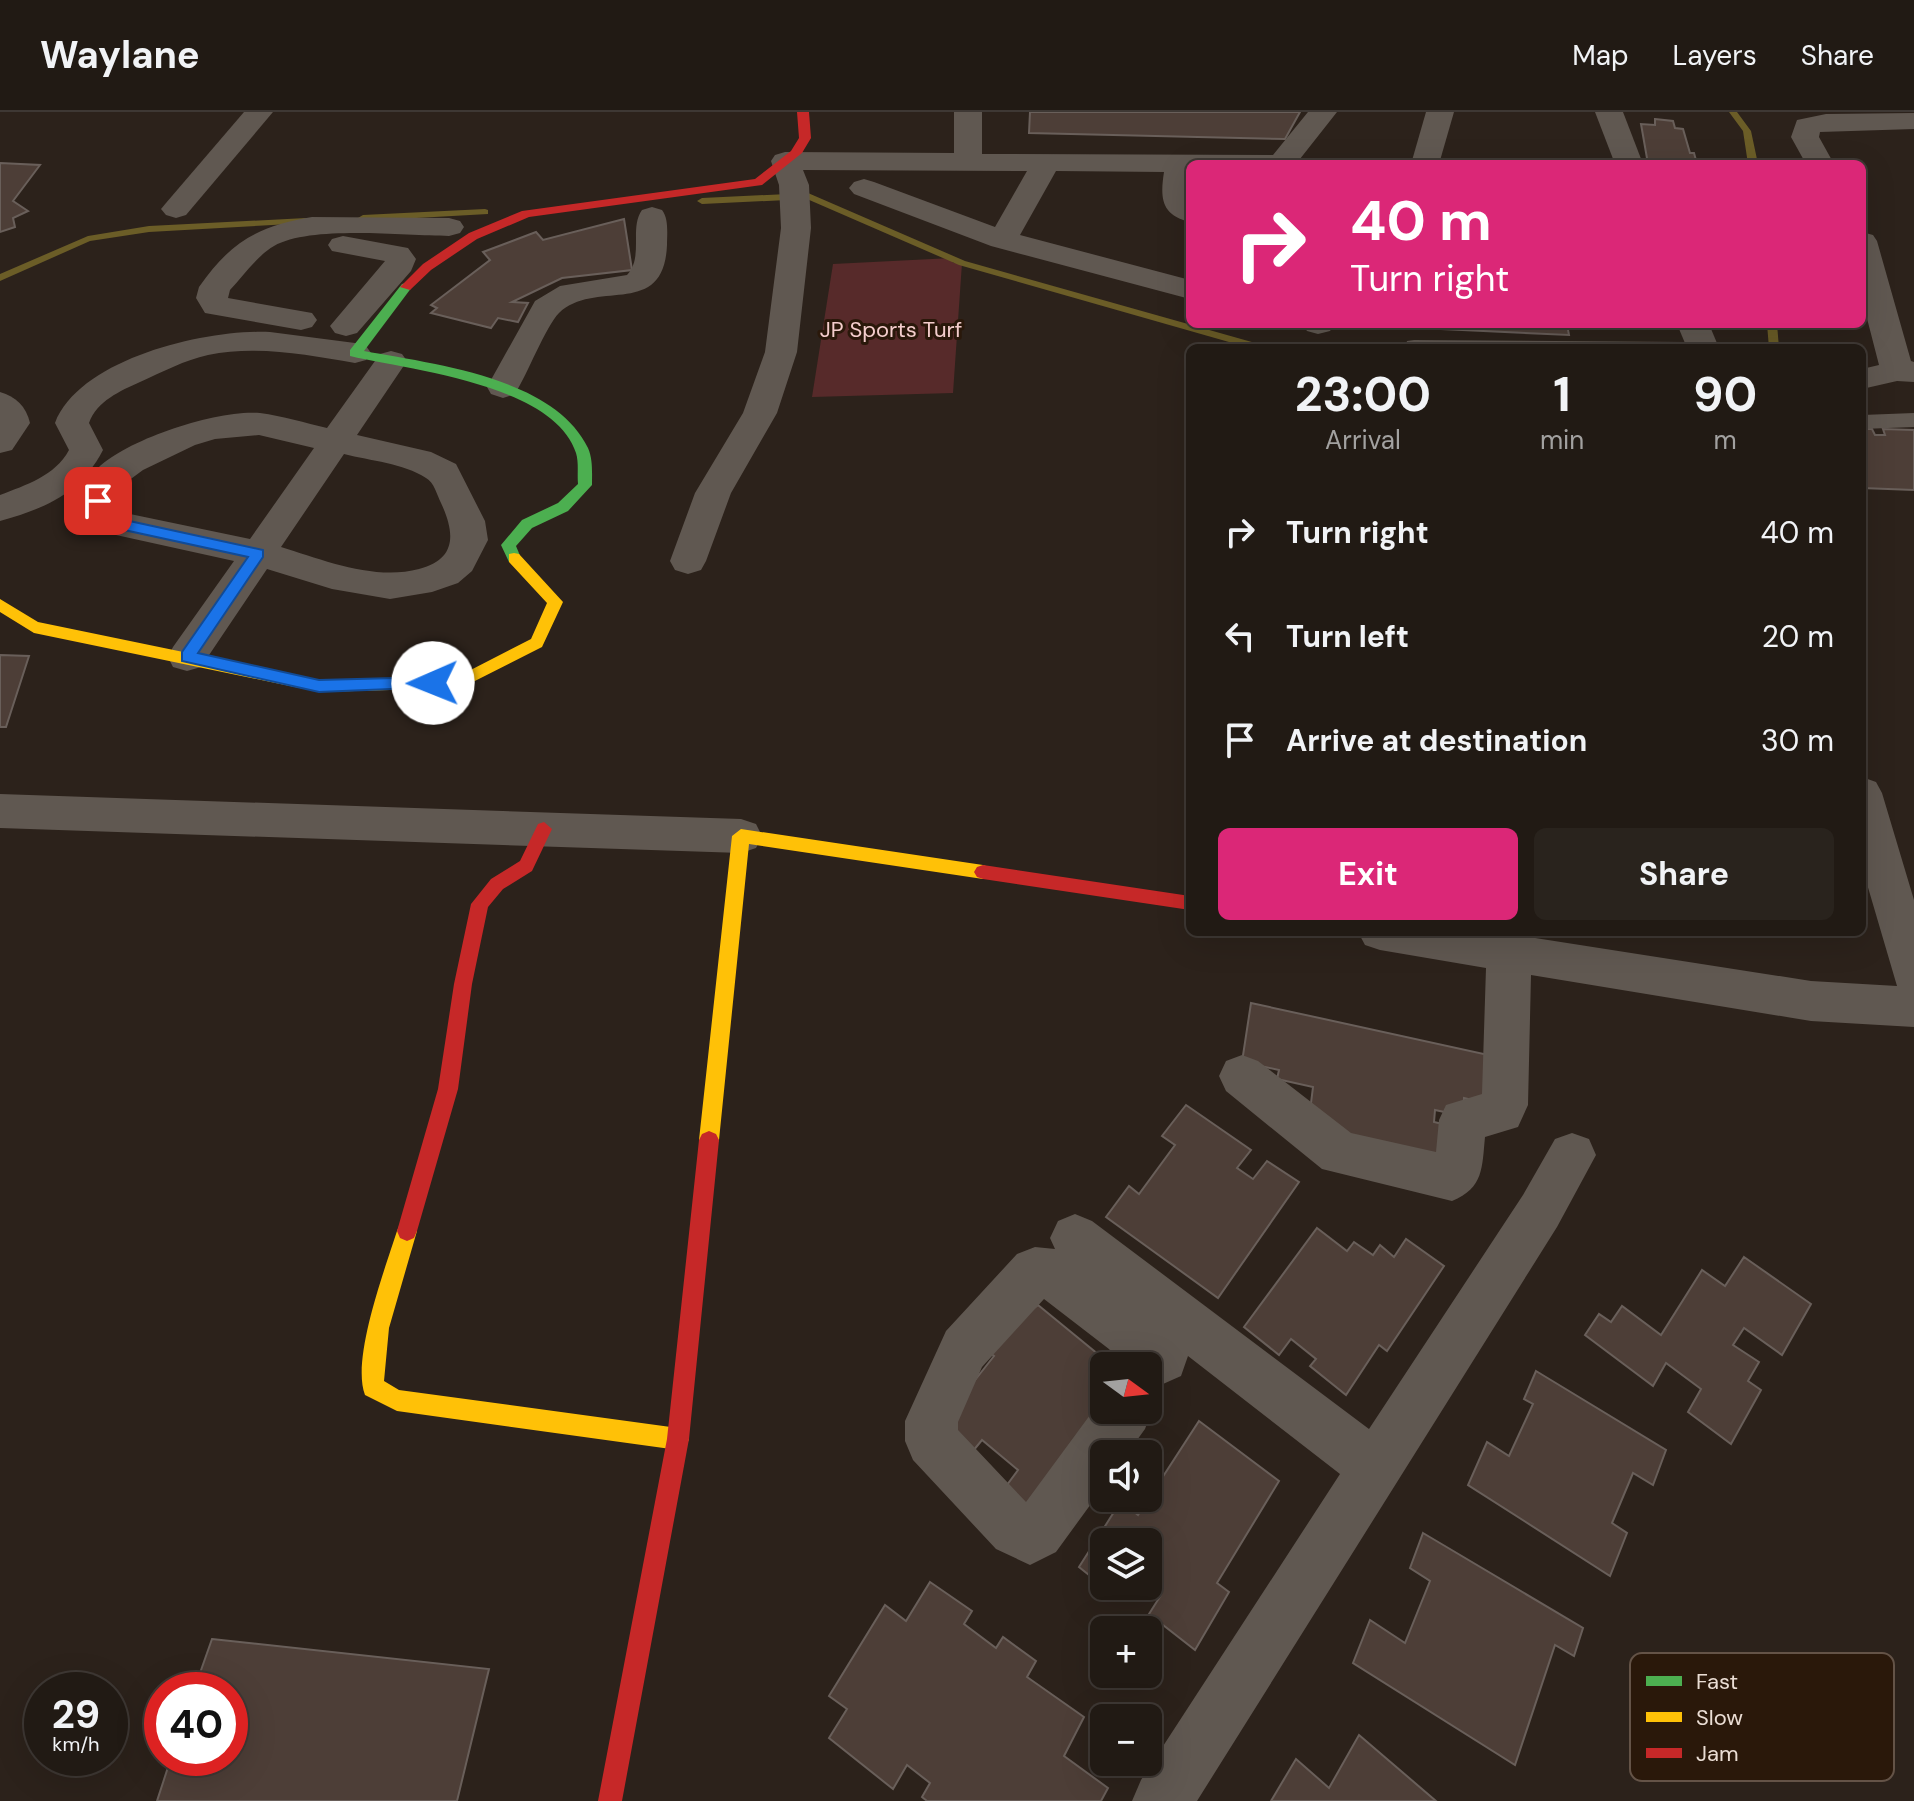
<!DOCTYPE html>
<meta charset="utf-8">
<style>
body{margin:0;font-family:"DM Sans",sans-serif;background:#29231d;color:#f1f3f6;height:100vh;display:flex;flex-direction:column;font-size:30px;white-space:nowrap}
*{box-sizing:border-box;margin:0}
p{font-size:26px;color:#a2a1a0}
.icon{flex:none;width:44px;height:44px;fill:none;stroke:currentColor;stroke-width:2;stroke-linecap:round;stroke-linejoin:round}
.map{position:relative;flex:1;overflow:hidden}
.details{position:absolute;left:1186px;top:232px;width:680px;height:592px;display:flex;flex-direction:column;background:#211a14;border-radius:12px;box-shadow:0 8px 32px #0002,0 0 0 2px #3e3834}
.details>*{flex:none}
.guide{position:absolute;left:1186px;top:48px;width:680px;height:168px;border-radius:12px;box-shadow:0 8px 32px #0002,0 0 0 2px #3e3834;background:#db2777;color:#fff;overflow:hidden}
.needle{width:52px;rotate:105deg}
.controls{position:absolute;left:1090px;top:1240px;display:grid;gap:16px}
.controls a{display:grid;place-items:center;width:72px;height:72px;border-radius:12px;background:#211a14;box-shadow:0 8px 32px #0002,0 0 0 2px #3e3834;font-size:40px}
.speed{position:absolute;left:24px;top:1560px;display:flex;gap:16px;font-size:40px;font-weight:700;text-align:center}
.speed>*{display:grid;place-content:center;width:104px;height:104px;border-radius:50%;background:#211a14;box-shadow:0 8px 32px #0002,0 0 0 2px #3e3834;line-height:1}
.speed small{font-size:20px;font-weight:400}
.speed .limit{border:12px solid #d22;background:#fff;color:#111}
.pin{position:absolute;display:grid;place-items:center;width:68px;height:68px;color:#fff;margin:-34px;border-radius:16px;box-shadow:0 4px 12px #0006}
.me{position:absolute;width:88px;margin:-44px;rotate:269deg;stroke-linejoin:round;filter:drop-shadow(0 0 6px #0008)}
.turn{display:flex;align-items:center;gap:28px;height:168px;padding:0 32px;font-size:36px}
.turn .icon{width:104px;height:104px;stroke-width:2.5}
.turn b{display:block;font-size:56px;line-height:68px}
.eta{display:flex;justify-content:space-evenly;align-items:center;height:136px;text-align:center}
.eta b{font-size:48px;font-weight:700;line-height:56px}
.primary-button{display:flex;gap:16px;margin-top:auto;padding:16px 32px}
.primary-button a{flex:1;height:92px;border-radius:12px;background:#db2777;color:#fff;font-size:32px;font-weight:700;line-height:92px;text-align:center}
.primary-button a+a{background:#29231d;color:#f1f3f6}
ul{padding:0;list-style:none}
li{display:flex;align-items:center;gap:24px;height:104px;padding:0 32px}
li div{flex:1}
li b{display:block;font-size:30px}
li em{font-style:normal}
header{display:flex;align-items:center;gap:48px;box-sizing:border-box;height:112px;padding:0 40px;background:#211a14;border-bottom:2px solid #3e3834}
header strong{font-size:38px}
nav{display:flex;gap:44px;margin-inline-start:auto;font-size:28px}
.map>svg:first-child{display:block}
</style>
<header>
<strong>Waylane</strong>
<nav><a>Map</a><a>Layers</a><a>Share</a></nav>
</header>
<div class="map">
<svg width="1914" height="1689" viewBox="0 0 1914 1689">
<rect width="100%" height="100%" fill="#2c221b"/>
<polygon fill="#572a2a" points="952,146 953,151 962,151 953,281 812,285 833,152"/>
<g fill="none" stroke-linecap="round" stroke-linejoin="round">
<g fill="#6b5d27" fill-rule="evenodd">
<polygon points="1729,0 1737,0 1751,19 1758,52 1748,52 1743,19"/>
<polygon points="808,81 965,149 1266,234 1267,236 1250,236 959,153 807,87 702,92 697,89 702,86"/>
<polygon points="485,97 488,98 488,102 363,109 358,106 363,103"/>
<polygon points="306,106 311,109 309,111 149,120 90,129 0,169 0,162 88,124 149,114"/>
<polygon points="1767,212 1777,212 1779,236 1769,236"/>
</g>
</g>
<g fill="#4d3e37" stroke="#695f5a" stroke-width="2">
<polygon points="1030,0 1300,0 1285,27 1029,21"/>
<polygon points="1655,7 1673,9 1675,16 1683,17 1690,41 1694,41 1697,52 1648,52 1641,12 1655,13"/>
<polygon points="0,51 40,53 13,89 28,99 13,106 15,115 0,120"/>
<polygon points="624,107 632,158 562,166 512,190 528,191 518,210 498,206 491,216 431,201 437,196 431,193 490,148 483,140 536,120 543,128"/>
<polygon points="1399,212 1567,212 1569,223 1399,215"/>
<polygon points="1862,317 1872,317 1875,323 1885,323 1883,317 1914,318 1914,378 1862,376"/>
<polygon points="0,543 29,544 6,615 0,615"/>
<polygon points="1251,891 1493,944 1497,994 1464,986 1463,1004 1435,998 1434,1010 1447,1013 1443,1058 1308,1015 1313,975 1277,967 1279,958 1242,950"/>
<polygon points="1186,993 1251,1038 1237,1056 1253,1067 1267,1049 1299,1070 1218,1186 1106,1105 1129,1074 1139,1082 1175,1033 1162,1024"/>
<polygon points="1317,1116 1347,1139 1354,1130 1373,1143 1380,1133 1394,1145 1406,1127 1444,1154 1387,1239 1379,1233 1346,1283 1310,1254 1316,1247 1291,1227 1279,1243 1244,1215"/>
<polygon points="1744,1145 1811,1192 1782,1243 1744,1216 1733,1233 1759,1250 1748,1269 1761,1278 1731,1332 1688,1300 1701,1277 1666,1251 1653,1274 1585,1223 1599,1202 1611,1210 1622,1194 1661,1223 1702,1158 1725,1174"/>
<polygon points="1038,1193 1104,1247 1120,1225 1146,1254 1104,1254 1104,1298 1113,1298 1028,1412 998,1385 1018,1358 982,1328 973,1339 941,1311 994,1244 983,1236"/>
<polygon points="1536,1259 1666,1338 1653,1373 1633,1361 1612,1411 1627,1421 1610,1464 1468,1373 1487,1330 1509,1344 1533,1292 1524,1287"/>
<polygon points="1199,1309 1279,1369 1217,1471 1229,1480 1195,1538 1149,1502 1161,1483 1148,1472 1148,1430 1104,1430 1104,1474 1120,1474 1114,1483 1079,1455 1121,1389 1138,1403"/>
<polygon points="1423,1421 1583,1516 1574,1544 1555,1533 1515,1653 1353,1551 1370,1508 1405,1531 1430,1469 1410,1456"/>
<polygon points="930,1470 972,1499 964,1512 996,1536 1003,1525 1036,1549 1027,1565 1084,1605 1064,1644 1108,1676 1101,1689 927,1689 922,1685 930,1671 907,1653 893,1677 829,1626 847,1597 829,1584 885,1493 906,1509"/>
<polygon points="212,1527 489,1557 457,1689 157,1689 171,1646 230,1646 230,1578 194,1578"/>
<polygon points="1359,1623 1436,1689 1271,1689 1296,1647 1329,1676"/>
</g>
<g fill="none" stroke-linecap="round" stroke-linejoin="round">
<g fill="#605851" fill-rule="evenodd">
<polygon points="1414,228 1686,230 1696,236 1405,236 1407,229"/>
<polygon points="1914,301 1914,315 1862,317 1862,303"/>
</g>
<g fill="#605851" fill-rule="evenodd">
<polygon points="244,0 273,0 186,103 176,106 166,103 161,97 166,91"/>
<path d="M954,0H982V42L1273,43L1308,0H1337L1296,52H1190V110C1161,103 1160,86 1164,60L1056,59L1020,123L1190,168V187L991,134L854,82L849,76L854,70L864,67L874,70L995,115L1027,59L803,58L809,73L811,116L797,240L777,301L731,381L706,449L701,458L688,462L675,458L670,449L695,381L743,301L765,240L781,116L779,73L771,49L775,43L785,40L954,41Z"/>
<polygon points="1426,0 1454,0 1439,52 1411,52"/>
<polygon points="1595,0 1623,0 1643,52 1615,52"/>
<polygon points="1914,1 1914,17 1820,20 1819,25 1834,52 1806,52 1791,25 1797,8 1826,2"/>
<path d="M652,95L662,98C669,107 667,122 667,133C664,208 596,166 559,201C546,214 527,263 515,282L503,286L491,282L487,275L535,189L560,174L627,163C644,145 629,116 642,98Z"/>
<path d="M312,105L449,106L460,109L464,115L460,121L449,124C405,124 311,113 274,134C258,143 243,164 230,178L228,186L312,201L317,208L312,215L301,218L205,201L196,186L199,175C231,129 259,114 312,105Z"/>
<polygon points="1862,120 1873,123 1877,129 1911,249 1914,250 1914,270 1897,269 1862,277 1862,257 1879,253 1862,187"/>
<polygon points="343,124 408,136 416,147 411,159 357,221 346,224 335,221 330,214 385,149 332,139 328,133 332,127"/>
<polygon points="1302,212 1335,212 1330,219 1318,222 1307,219"/>
<polygon points="1677,212 1709,212 1719,236 1687,236"/>
<path d="M270,220L355,231L366,234L371,241L366,248L355,251C307,243 257,233 208,243C185,248 162,260 140,270C120,279 97,289 89,311L103,338C80,382 46,396 0,409V383C26,373 55,364 69,338L55,311C80,246 207,217 270,220Z"/>
<path d="M391,239L402,242L407,249L357,323L431,340L456,352L485,409L488,428L472,459L458,471L432,480L390,487L332,477L267,457L201,555L187,559L173,555L168,545L173,535L234,449L107,421L91,411L80,389C86,379 90,365 98,356C127,327 219,297 260,301C283,304 305,311 327,316L380,242ZM259,323L314,336L250,427L130,402L116,389L124,372L143,358L195,333L215,327ZM344,342C371,349 403,351 426,366C434,370 437,383 441,391C455,421 457,447 419,457C375,469 323,448 281,435Z"/>
<path d="M0,280C16,285 26,294 30,311L12,338L0,341Z"/>
<path d="M1862,665L1876,670L1882,681L1914,788V915L1811,909L1531,863L1528,993L1518,1015L1485,1025C1482,1055 1484,1076 1452,1089L1322,1057L1226,979L1219,964L1226,949L1242,943L1258,949L1351,1021L1436,1040L1439,1008L1446,993L1482,982L1486,856L1380,838L1365,833L1358,820H1497L1811,869L1897,874L1862,755Z"/>
<polygon points="0,682 741,707 756,712 762,724 756,736 741,741 0,716"/>
<polygon points="1572,1021 1589,1027 1596,1043 1557,1115 1197,1689 1132,1689 1141,1668 1340,1362 1188,1244 1181,1264 1163,1272 1148,1266 1148,1254 1131,1254 1044,1187 982,1255 958,1310 958,1318 1026,1390 1104,1284 1104,1298 1148,1298 1148,1287 1152,1298 1145,1317 1127,1342 1104,1342 1104,1374 1056,1440 1030,1453 996,1437 913,1348 905,1329 905,1309 946,1219 1017,1142 1035,1135 1055,1137 1050,1126 1058,1109 1075,1102 1092,1109 1369,1317 1523,1083 1555,1027"/>
</g>
<path fill="#4caf50" fill-rule="evenodd" d="M406,171L412,175L364,239C433,252 554,265 588,336C593,347 592,361 592,373L568,399L532,416L516,434L521,446L519,450H509L501,433L522,408L558,391L578,372C577,362 579,351 576,341C554,272 409,258 350,244V238L402,172Z"/>
<g fill="#ffc107" fill-rule="evenodd">
<polygon points="514,441 519,442 563,490 542,535 461,576 319,580 34,521 0,500 0,487 38,510 319,568 459,564 531,527 547,491 509,450 509,442"/>
<polygon points="741,717 983,753 989,755 992,760 989,765 983,767 749,732 719,1028 716,1034 709,1037 702,1034 699,1028 732,724"/>
<path d="M407,1109L414,1112L417,1119L389,1216L384,1269L399,1278L678,1316L686,1319L689,1327L686,1335L678,1338L397,1299L365,1283C351,1247 385,1157 397,1119L400,1112Z"/>
</g>
<g fill="#c62828" fill-rule="evenodd">
<polygon points="797,0 809,0 811,26 802,41 762,73 529,105 477,127 431,158 410,178 400,175 423,152 469,121 522,99 755,67 791,39 799,26"/>
<polygon points="544,710 552,717 532,759 503,777 488,795 472,872 458,977 417,1119 414,1126 407,1129 400,1126 397,1119 438,977 454,872 471,792 491,767 520,749 538,712"/>
<polygon points="983,753 1190,784 1190,798 983,767 977,765 974,760 977,755"/>
<polygon points="709,1019 716,1022 719,1028 689,1327 622,1689 598,1689 667,1327 699,1028 702,1022"/>
</g>
</g>
<polygon fill="#1a73e8" stroke="#114b97" stroke-width="2" points="98,384 103,385 110,398 125,408 263,438 263,445 198,541 319,568 433,565 438,566 438,575 319,580 182,549 182,540 248,445 115,416 99,405 91,389"/>
<g text-anchor="middle" dominant-baseline="central" stroke-width="6" stroke-linejoin="round" paint-order="stroke">
<g font-size="22" fill="#f4cdcc" stroke="#2a180a">
<text x="891" y="217">JP Sports Turf</text>
</g>
</g>
<rect x="1630" y="1541" width="264" height="128" rx="12" fill="#2a180a" stroke="#645347" stroke-width="2"/>
<rect x="1646" y="1564" width="36" height="10" fill="#4caf50"/>
<rect x="1646" y="1600" width="36" height="10" fill="#ffc107"/>
<rect x="1646" y="1636" width="36" height="10" fill="#c62828"/>
<g font-size="22" fill="#eaddd4">
<text x="1696" y="1577">Fast</text>
<text x="1696" y="1613">Slow</text>
<text x="1696" y="1649">Jam</text>
</g>
</svg>
<div class="controls">
<a><svg class="needle" viewBox="-14 -14 28 28"><path d="M0-13l5 13h-10z" fill="#e53935"/><path d="M0 13l5-13h-10z" fill="#a2a1a0"/></svg></a>
<a><svg class="icon" aria-label="sound" viewBox="0 0 24 24"><path d="M4 9h4l5-4v14l-5-4H4zM17 9q2 3 0 6"/></svg></a>
<a><svg class="icon" aria-label="layers" viewBox="0 0 24 24"><path d="M12 4l9 5-9 5-9-5zM3 14l9 5 9-5"/></svg></a>
<a>+</a>
<a>−</a>
</div>
<div class="speed"><div>29<small>km/h</small></div><div class="limit">40</div></div>
<div class="pin" style="left:98px;top:389px;background:#d93025"><svg class="icon" aria-label="arrive" viewBox="0 0 24 24"><path d="M6 21V4h12l-3 4 3 4H6"/></svg></div>
<svg class="me" style="left:433px;top:571px" viewBox="-20 -20 40 40"><circle r="19" fill="#fff"/><path d="M0-13L10 11 0 6-10 11z" fill="#1a73e8"/></svg>
<div class="guide">
<div class="turn"><svg class="icon" aria-label="right" viewBox="0 0 24 24"><path d="M7 20v-9h11M14 6l5 5-5 5"/></svg><div><b>40 m</b>Turn right</div></div>
</div>
<section class="details">
<div class="eta">
<div><b>23:00</b><p>Arrival</p></div>
<div><b>1</b><p>min</p></div>
<div><b>90</b><p>m</p></div>
</div>
<ul>
<li><svg class="icon" aria-label="right" viewBox="0 0 24 24"><path d="M7 20v-9h11M14 6l5 5-5 5"/></svg><div><b>Turn right</b></div><em>40 m</em></li>
<li><svg class="icon" aria-label="left" viewBox="0 0 24 24"><path d="M17 20v-9H6M10 6l-5 5 5 5"/></svg><div><b>Turn left</b></div><em>20 m</em></li>
<li><svg class="icon" aria-label="arrive" viewBox="0 0 24 24"><path d="M6 21V4h12l-3 4 3 4H6"/></svg><div><b>Arrive at destination</b></div><em>30 m</em></li>
</ul>
<div class="primary-button"><a>Exit</a><a>Share</a></div>
</section>
</div>
